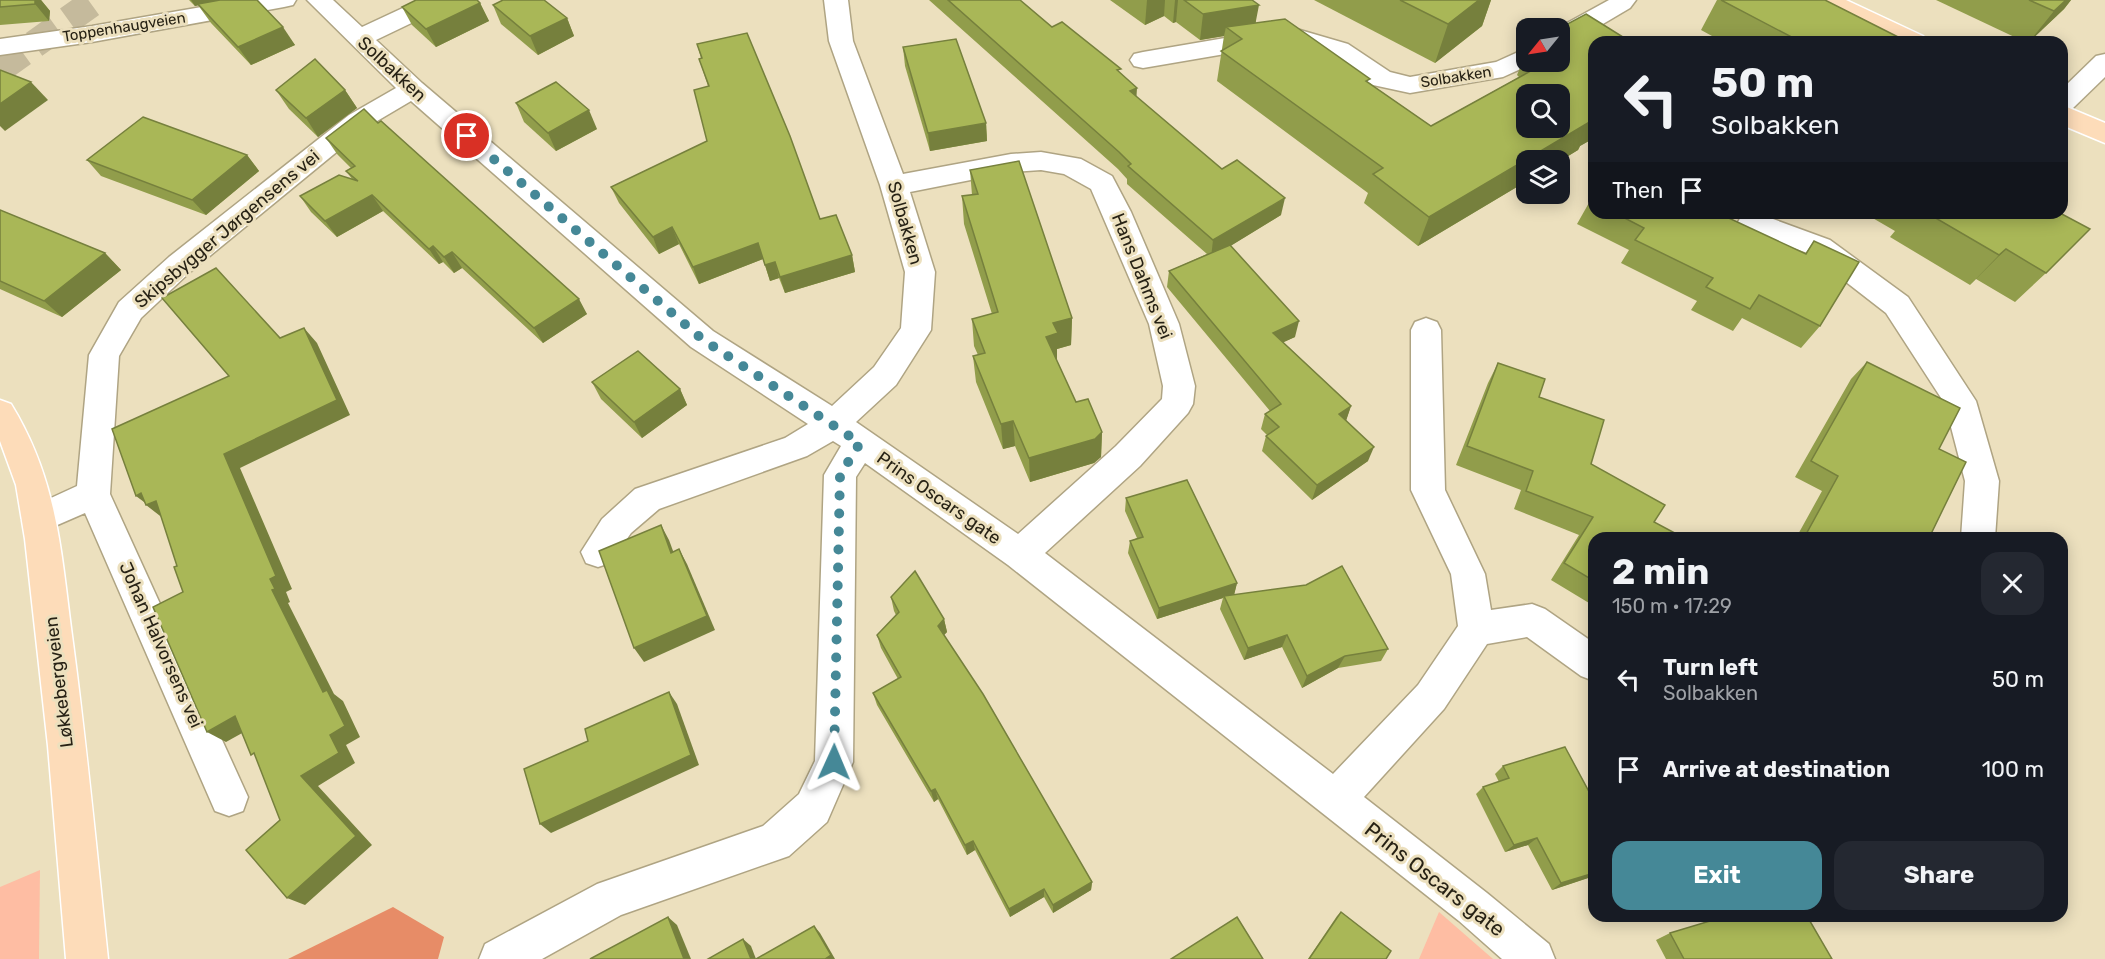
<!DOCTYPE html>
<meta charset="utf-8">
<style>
body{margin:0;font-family:Rubik,sans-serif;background:#242831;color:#f1f3f6;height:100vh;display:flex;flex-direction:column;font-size:22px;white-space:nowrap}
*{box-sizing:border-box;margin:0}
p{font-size:20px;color:#9ea1a6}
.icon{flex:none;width:33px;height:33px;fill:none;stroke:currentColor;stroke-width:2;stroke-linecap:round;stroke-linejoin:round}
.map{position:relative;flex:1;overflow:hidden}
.sheet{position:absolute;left:1588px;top:532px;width:480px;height:390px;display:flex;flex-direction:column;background:#171b24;border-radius:18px;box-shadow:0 3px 15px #0003}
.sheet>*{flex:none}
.guide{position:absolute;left:1588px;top:36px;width:480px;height:183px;border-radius:18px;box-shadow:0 3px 15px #0003;background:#171b24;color:#f1f3f6;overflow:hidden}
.needle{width:39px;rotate:240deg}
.controls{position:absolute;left:1516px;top:18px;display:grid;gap:12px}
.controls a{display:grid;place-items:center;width:54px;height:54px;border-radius:12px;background:#171b24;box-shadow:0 3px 15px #0003;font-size:30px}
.pin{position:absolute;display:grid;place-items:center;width:51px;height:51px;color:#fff;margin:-26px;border:3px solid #fff;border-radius:50%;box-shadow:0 2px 6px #0007}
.me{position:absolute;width:66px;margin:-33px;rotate:1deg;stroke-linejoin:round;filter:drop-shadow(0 0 4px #0008)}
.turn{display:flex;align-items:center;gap:21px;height:126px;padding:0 24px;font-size:27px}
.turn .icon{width:78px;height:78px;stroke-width:2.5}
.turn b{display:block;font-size:42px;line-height:51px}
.then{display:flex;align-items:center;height:57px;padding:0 24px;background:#0003;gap:12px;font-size:22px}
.round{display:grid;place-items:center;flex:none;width:63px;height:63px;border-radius:18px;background:#242831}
.overview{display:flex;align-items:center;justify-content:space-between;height:102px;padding:0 24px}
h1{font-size:36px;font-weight:700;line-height:45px}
.button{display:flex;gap:12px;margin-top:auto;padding:12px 24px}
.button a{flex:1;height:69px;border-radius:18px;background:#458897;color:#fff;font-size:24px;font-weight:700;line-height:69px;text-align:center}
.button a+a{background:#242831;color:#f1f3f6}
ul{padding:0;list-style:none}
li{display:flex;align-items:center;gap:18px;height:90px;padding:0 24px}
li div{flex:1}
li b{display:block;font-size:22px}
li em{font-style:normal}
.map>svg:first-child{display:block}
</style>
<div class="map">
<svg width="2105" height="959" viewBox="0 0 2105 959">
<rect width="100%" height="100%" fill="#ece0be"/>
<g fill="#febda3">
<polygon points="40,870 39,959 0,959 0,887"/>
<polygon points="1439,912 1493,959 1419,959"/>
</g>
<polygon fill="#e78c67" points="393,907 444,937 438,959 288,959"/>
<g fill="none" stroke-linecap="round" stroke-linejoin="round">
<polyline stroke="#c5ba9c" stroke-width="28" stroke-dasharray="28 14" stroke-linecap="butt" points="0,69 96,0"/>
<g stroke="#afa483" stroke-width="3">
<g id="minor">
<polygon points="242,0 296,0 293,5 284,7 92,42 0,55 0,39 92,26"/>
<path d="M307,0H333L362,27L420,0H452L449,5L376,40L422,83L713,331L832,406L874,367L901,328L905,272L880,185L829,41L824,0H848L853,41L903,174L1011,154L1041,152L1081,159L1112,176L1131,212L1179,324L1195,386L1193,404L1188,413L1140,466L1045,553L1333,774L1418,685L1458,626L1451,574L1411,490V330L1415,322L1426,318L1437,322L1441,330L1445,490L1485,574L1491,610L1532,604L1545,609L1594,643V681L1581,676L1527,637L1487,644L1444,709L1364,797L1487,893L1549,944L1555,959H1502L1459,921L1008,565L865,463L856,477L853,762L827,822L789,856L621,915L542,959H479L485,944L597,884L763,826L799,794L815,761L824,475L841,446L833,441L807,456L659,509L631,533L610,563L598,567L586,563L581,552L602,519L635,489L785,438L808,424L691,347L411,101L367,127L189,273L141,318L119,356L110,494L248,797L243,811L229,816L215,811L85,513L39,533L27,529L22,519L27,509L77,486L89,355L119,302L169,257L349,115L396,88ZM1041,170L1064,174L1091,189L1149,324L1163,386L1162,399L1116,446L1018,534L856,422L896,385L931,330L935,272L910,192L1011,172Z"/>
<polygon points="1609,0 1636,0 1630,8 1569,44 1560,46 1558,28"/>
<polygon points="1300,30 1348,44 1390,72 1410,77 1496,62 1527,48 1527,62 1536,62 1503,77 1410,93 1373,85 1330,56 1299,46 1266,47 1143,68 1134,66 1130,60 1134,54 1143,52 1266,31"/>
<polygon points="2105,54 2105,77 2071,110 2062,112 2062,89 2096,56"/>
<polygon points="1748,213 1762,215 1830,240 1908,297 1976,401 1999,481 1995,538 1961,538 1965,481 1945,404 1886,313 1810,254 1742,229 1738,222 1742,215"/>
</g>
</g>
<g stroke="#fff" stroke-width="3">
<g id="major">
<polygon points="1815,0 1846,0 1923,36 1926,42 1894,42 1818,5"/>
<polygon points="2062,105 2105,123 2105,143 2062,125"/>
<path d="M0,400L11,404C59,482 61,555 73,643C87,748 97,854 108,959H66L48,746L25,539L16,485L0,441Z"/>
</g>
</g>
<use href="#minor" fill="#fff" fill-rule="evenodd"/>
<use href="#major" fill="#fddcb9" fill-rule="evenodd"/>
</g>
<g fill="#919d4b">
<polygon points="0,0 41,0 50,11 49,21 0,25"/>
<polygon points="189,0 257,0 295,45 251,65 211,23 198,5 195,6"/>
<polygon points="929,0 1020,0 1052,27 1121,74 1136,97 1222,169 1281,215 1230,246 1295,337 1283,342 1351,406 1346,420 1368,461 1312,500 1262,451 1266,436 1267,435 1261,429 1265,414 1270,411 1167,287 1169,271 1207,254 1127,184 1127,179 1118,169"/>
<polygon points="1110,0 1252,0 1256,23 1369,83 1431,126 1519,77 1517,75 1527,51 1527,62 1560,62 1594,42 1594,138 1580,146 1578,150 1560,161 1527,160 1527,181 1418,246 1364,203 1368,193 1217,81 1224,36 1200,40 1176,22 1173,23 1164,16 1145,25"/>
<polygon points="1314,0 1491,0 1482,26 1435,63"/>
<polygon points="1717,0 1825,0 1908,42 1723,42 1701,30"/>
<polygon points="1936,0 2071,0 2064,9 2029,42 2025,42"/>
<polygon points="480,3 489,21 436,47 412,25 402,7"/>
<polygon points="493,5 567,18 574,36 538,55 501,24"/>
<polygon points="697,44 820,219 852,255 855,272 785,293 779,278 770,281 763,259 699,284 679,244 659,254 619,203 611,187 707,141 708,86 699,59 701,58"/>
<polygon points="903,47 986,123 987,141 930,151 905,66"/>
<polygon points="276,90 345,90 357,108 318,137 289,109"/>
<polygon points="516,103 597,129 556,151 524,122"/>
<polygon points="378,123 587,314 543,343 462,268 454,273 443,262 439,264 383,211 337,237 311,212 300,196 352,179 346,171 351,168 337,154 326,138"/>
<polygon points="247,155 259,171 206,215 101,176 87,160"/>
<polygon points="970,170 1072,318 1071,345 1057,349 1057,360 1056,360 1076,402 1102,432 1101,457 1094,463 1030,482 1015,446 1003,449 976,382 973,356 978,355 974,346 972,319 992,314 964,224 962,196 972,195"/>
<polygon points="1594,195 1594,213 1718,213 1805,254 1814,241 1820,326 1801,348 1742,318 1733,331 1691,310 1697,301 1621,263 1629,250 1577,224 1590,201"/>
<polygon points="0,210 105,253 121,270 62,317 0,289"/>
<polygon points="1864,213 2060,213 2046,273 2015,302 1976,279 1970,285 1890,237 1895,231"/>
<polygon points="1867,362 1939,449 1929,538 1796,538 1822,491 1795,477 1851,379"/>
<polygon points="1498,363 1539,397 1591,464 1594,538 1594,606 1551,580 1579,535 1514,509 1521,490 1456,465 1488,383"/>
<polygon points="592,382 680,389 687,405 642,438 601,399"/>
<polygon points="1126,498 1237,583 1234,595 1388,649 1381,661 1338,668 1302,688 1282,647 1244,660 1220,609 1223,598 1157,619 1128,553 1130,541 1137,538 1125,511"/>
<polygon points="891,597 944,619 947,632 944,635 1092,882 1091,890 1053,913 1044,897 1010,917 975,850 967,855 938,799 934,802 877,705 873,693 898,679 881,648 877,635 896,615 894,611"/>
<polygon points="1503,766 1594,801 1594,876 1552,890 1528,845 1505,852 1476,794 1483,787 1499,782 1495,774"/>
<polygon points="1341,912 1386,959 1308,959 1337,916"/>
<polygon points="1701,916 1807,916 1832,959 1666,959 1656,940 1670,933 1704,923"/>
</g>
<g fill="#76803d">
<polygon points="35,0 41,0 50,11 49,21 35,4"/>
<polygon points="191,0 229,0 195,6"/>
<polygon points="1147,0 1165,0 1164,16 1145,25"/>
<polygon points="1175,0 1178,0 1176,22 1173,23"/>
<polygon points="1479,0 1491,0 1482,26 1435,63 1448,24"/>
<polygon points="2066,0 2071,0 2064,9 2029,42 2054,11"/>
<polygon points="480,3 489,21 436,47 426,29"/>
<polygon points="1259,5 1254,31 1226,27 1224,36 1200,40 1203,14"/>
<polygon points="567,18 574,36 538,55 530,36"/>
<polygon points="283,27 295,45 251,65 238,47"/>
<polygon points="31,82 48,100 5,131 0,126 0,104"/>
<polygon points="1137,88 1136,105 1130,91"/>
<polygon points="345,90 357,108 318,137 306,118"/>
<polygon points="589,110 597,129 556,151 548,133"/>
<polygon points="1594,117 1594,138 1580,146 1578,150 1560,161 1527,160 1527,181 1418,246 1429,217"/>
<polygon points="986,123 987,141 930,151 928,133"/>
<polygon points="247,155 259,171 206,215 192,200"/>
<polygon points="372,195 383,211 337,237 325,221"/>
<polygon points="1285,198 1281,215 1211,258 1213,240"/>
<polygon points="672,227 679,244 659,254 653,237"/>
<polygon points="758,243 763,259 699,284 693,267"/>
<polygon points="433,246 443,262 439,264 429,249"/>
<polygon points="2006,249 1970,285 1999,255"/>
<polygon points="452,252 462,268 454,273 444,257"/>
<polygon points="105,253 121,270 62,317 44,301"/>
<polygon points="852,255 855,272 785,293 780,277"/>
<polygon points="775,262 779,278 770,281 765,265"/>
<polygon points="579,299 587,314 543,343 534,328"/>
<polygon points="1072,318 1071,345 1057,349 1057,360 1046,363 1046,337 1053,323"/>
<polygon points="1299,321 1295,337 1269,349 1273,333"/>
<polygon points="304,328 317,343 350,415 240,468 292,589 286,592 290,602 288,603 334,694 343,701 360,737 346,745 355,763 318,786 372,845 305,905 287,898 301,776 330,735 323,692 272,590 270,579 224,454"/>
<polygon points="680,389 687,405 642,438 634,422"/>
<polygon points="1351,406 1346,421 1339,414"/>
<polygon points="1013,421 1015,446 1003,449 1001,424"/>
<polygon points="1102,432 1101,457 1094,463 1030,482 1029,458"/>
<polygon points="1374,447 1368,461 1312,500 1317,485"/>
<polygon points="141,493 156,501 164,519 146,505 148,505 136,496"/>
<polygon points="661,525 669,540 679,567 671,553"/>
<polygon points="679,549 687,564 715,630 644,662 634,648"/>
<polygon points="1237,583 1234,595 1224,596 1223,598 1157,619 1159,608"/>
<polygon points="944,619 947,632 940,639 938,626"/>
<polygon points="1287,635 1282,647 1244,660 1248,648"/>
<polygon points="1345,656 1338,668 1302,688 1307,676"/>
<polygon points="669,692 677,704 699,765 551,833 540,824"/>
<polygon points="235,716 253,727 226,742 207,732"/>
<polygon points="935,789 938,799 934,802 931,791"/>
<polygon points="1537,838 1528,845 1505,852 1514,845"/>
<polygon points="973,841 975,850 967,855 965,845"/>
<polygon points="1594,873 1594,876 1552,890 1561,883"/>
<polygon points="1092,882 1091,890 1053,913 1053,905"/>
<polygon points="1044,889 1044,897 1010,917 1009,909"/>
<polygon points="668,917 677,925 691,959 684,959"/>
<polygon points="814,926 820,933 835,959 825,959"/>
<polygon points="743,939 751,946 756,959 751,959"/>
</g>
<g fill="#a9b757" stroke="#76803d" stroke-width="1.5" fill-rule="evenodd">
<polygon points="0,0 35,0 35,4 0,7"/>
<polygon points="220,0 257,0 283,27 238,47 198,4"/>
<polygon points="416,0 477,0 480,3 426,29 402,7"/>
<polygon points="503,0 544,0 567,18 530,36 493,5"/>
<polygon points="948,0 1020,0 1052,27 1062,22 1121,69 1117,70 1137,88 1130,91 1222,169 1237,160 1285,198 1213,240 1128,166 1131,164 1119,152"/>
<polygon points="1184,0 1252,0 1259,5 1203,14"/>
<polygon points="1400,0 1479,0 1448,24"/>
<polygon points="1721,0 1825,0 1908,42 1801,42"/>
<polygon points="2029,0 2066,0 2054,11"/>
<path d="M1586,14L1631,42H1594V117L1590,119L1593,120L1429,217L1373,174L1383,168L1221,51L1242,39L1226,27L1285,19L1370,79L1366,81L1431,126L1547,62H1560V28ZM1527,94H1560V128H1527Z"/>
<polygon points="747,33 790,136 820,219 836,215 852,255 780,277 775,262 765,265 758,243 693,267 672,227 653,237 611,187 707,141 694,90 709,86 699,59 702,58 697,44"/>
<polygon points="956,39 986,123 928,133 903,47"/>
<polygon points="315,59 345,90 306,118 276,90"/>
<polygon points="0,70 31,82 0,104"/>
<polygon points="556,82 589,110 548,133 516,103"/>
<polygon points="364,109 378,123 381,121 579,299 534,328 452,252 444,257 433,246 429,249 372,195 325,221 300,196 339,175 358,181 346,171 355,166 326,138"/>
<polygon points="143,117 247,155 192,200 87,160"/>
<polygon points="1019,161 1072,318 1053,323 1058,333 1046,337 1076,402 1088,399 1102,432 1095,439 1029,458 1013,421 1001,424 973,356 985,353 972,319 998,312 962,196 978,194 970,170"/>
<polygon points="1594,195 1594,203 1590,201"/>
<polygon points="0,210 105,253 44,301 0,281"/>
<polygon points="1615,213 1718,213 1806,254 1814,241 1859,262 1820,326 1759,295 1750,309 1706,287 1713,278 1635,240 1644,228"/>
<polygon points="1927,213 2060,213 2090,229 2046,273 2006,249 1999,255"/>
<polygon points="1230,245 1299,321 1273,333 1351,406 1339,414 1374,447 1317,485 1266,436 1279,427 1265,414 1281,404 1169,271"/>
<polygon points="216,268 280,338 304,328 337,400 224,454 276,576 270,579 275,589 272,590 323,692 327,690 345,726 330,735 339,753 301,776 356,836 287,898 246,850 280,820 254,753 251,755 235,716 207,732 153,607 183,592 174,567 177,566 156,501 146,505 141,493 136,496 112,429 229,376 162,298"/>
<polygon points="638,351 680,389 634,422 592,382"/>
<polygon points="1867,362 1960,408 1939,449 1966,462 1929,538 1804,538 1838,476 1811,461"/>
<polygon points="1498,363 1545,379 1539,397 1604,420 1591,464 1665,505 1654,522 1684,538 1594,538 1594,581 1564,563 1593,517 1526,491 1533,471 1467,446"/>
<polygon points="1187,480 1237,583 1159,608 1130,541 1143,537 1126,498"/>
<polygon points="661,525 671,553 679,549 707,616 634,648 599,551"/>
<polygon points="1342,566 1388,649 1345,656 1307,676 1287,635 1248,648 1224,596 1306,585"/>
<polygon points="915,571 944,619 938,626 983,694 1092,882 1053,905 1044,889 1009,909 973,841 965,845 935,789 931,791 873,693 901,677 877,635 899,612 891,597"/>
<polygon points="669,692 691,755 540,824 524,769 588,741 585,729"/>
<polygon points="1565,747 1594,801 1594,873 1561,883 1537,838 1514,845 1483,787 1509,778 1503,766"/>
<polygon points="1341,912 1391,951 1386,959 1309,959"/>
<polygon points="1720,916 1807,916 1832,959 1684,959 1670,933 1720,918"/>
<polygon points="668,917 684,959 590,959"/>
<polygon points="1237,917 1263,959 1171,959"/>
<polygon points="814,926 831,955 825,959 756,959"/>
<polygon points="743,939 751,959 708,959"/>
</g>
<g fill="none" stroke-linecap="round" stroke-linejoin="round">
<polyline stroke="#458897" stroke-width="10" stroke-dasharray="0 18" points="467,136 702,339 860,443 840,475 834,762"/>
</g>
<g text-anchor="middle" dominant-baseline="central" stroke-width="6" stroke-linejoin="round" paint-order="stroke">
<g font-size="15" fill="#272215" stroke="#ece0be">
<text transform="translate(124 27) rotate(-9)">Toppenhaugveien</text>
<text transform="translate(1456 77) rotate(-9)">Solbakken</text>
</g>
<g font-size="18" fill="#272215" stroke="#ece0be">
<text transform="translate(392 69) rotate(43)">Solbakken</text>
<text transform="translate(905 223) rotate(74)">Solbakken</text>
<text transform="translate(227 229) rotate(-40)">Skipsbygger Jørgensens vei</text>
<text transform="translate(1142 276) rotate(68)">Hans Dahms vei</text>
<text transform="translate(939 498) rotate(35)">Prins Oscars gate</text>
<text transform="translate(161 645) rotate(66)">Johan Halvorsens vei</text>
<text transform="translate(59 682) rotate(-97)">Løkkebergveien</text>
</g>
<g font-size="21" fill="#272215" stroke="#ece0be">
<text transform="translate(1435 879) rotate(38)">Prins Oscars gate</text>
</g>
</g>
</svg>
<div class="controls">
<a><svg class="needle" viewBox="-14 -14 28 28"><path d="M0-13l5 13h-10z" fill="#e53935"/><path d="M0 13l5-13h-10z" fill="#9ea1a6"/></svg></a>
<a><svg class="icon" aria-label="search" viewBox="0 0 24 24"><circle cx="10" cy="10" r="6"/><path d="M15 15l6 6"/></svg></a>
<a><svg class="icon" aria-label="layers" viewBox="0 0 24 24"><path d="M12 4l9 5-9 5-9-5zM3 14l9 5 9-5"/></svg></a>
</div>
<div class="pin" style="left:467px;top:136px;background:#d93025"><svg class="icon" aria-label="arrive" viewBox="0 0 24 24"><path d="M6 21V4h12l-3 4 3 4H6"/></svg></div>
<svg class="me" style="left:834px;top:762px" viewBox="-20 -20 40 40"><path d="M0-17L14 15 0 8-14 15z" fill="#458897" stroke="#fff" stroke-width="4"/></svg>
<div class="guide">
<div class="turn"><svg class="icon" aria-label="left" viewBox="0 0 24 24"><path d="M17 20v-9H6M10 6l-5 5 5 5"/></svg><div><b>50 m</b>Solbakken</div></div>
<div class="then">Then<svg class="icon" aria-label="arrive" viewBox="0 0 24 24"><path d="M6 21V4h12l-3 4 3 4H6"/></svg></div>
</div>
<section class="sheet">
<div class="overview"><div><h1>2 min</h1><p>150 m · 17:29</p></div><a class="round"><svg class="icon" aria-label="close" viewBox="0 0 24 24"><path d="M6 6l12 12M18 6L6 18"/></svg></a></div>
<ul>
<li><svg class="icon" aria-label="left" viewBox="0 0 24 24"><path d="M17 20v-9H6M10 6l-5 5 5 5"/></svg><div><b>Turn left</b><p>Solbakken</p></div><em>50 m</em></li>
<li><svg class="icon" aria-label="arrive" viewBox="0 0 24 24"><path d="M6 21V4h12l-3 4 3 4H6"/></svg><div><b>Arrive at destination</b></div><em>100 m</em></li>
</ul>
<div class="button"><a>Exit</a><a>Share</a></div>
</section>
</div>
